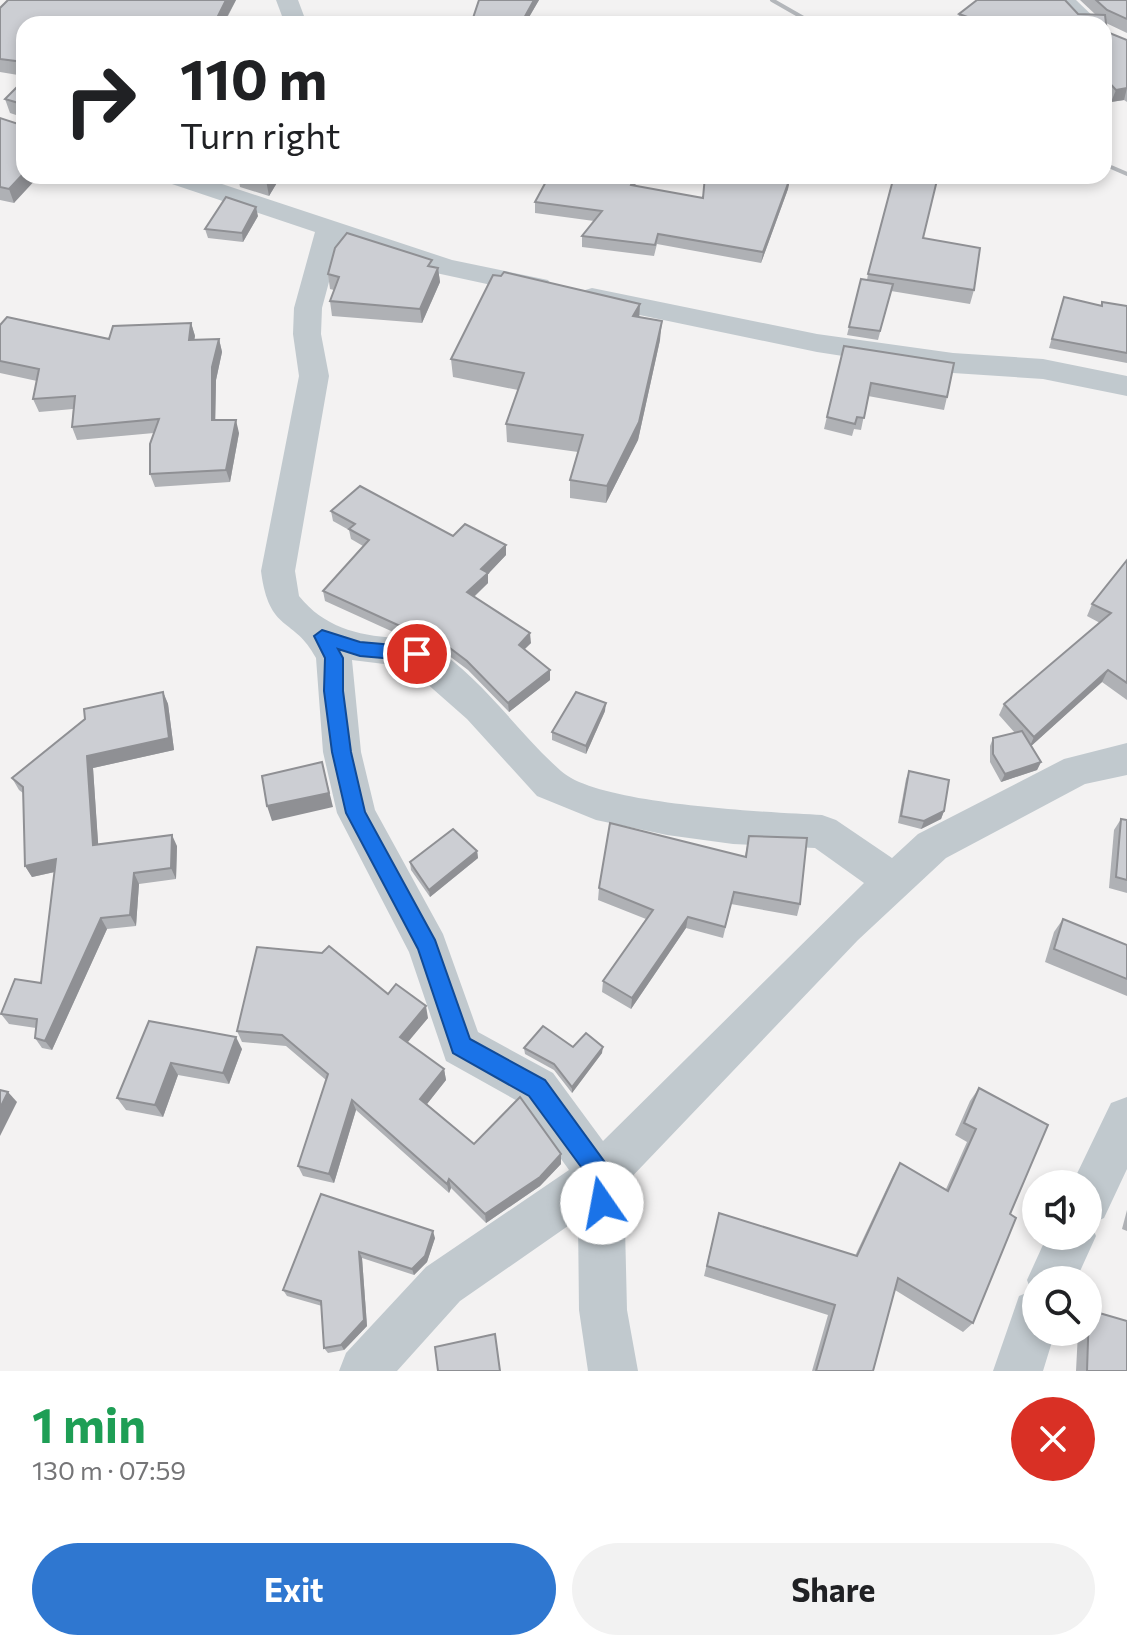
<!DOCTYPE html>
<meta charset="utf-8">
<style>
body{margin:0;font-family:Commissioner,sans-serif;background:#f2f2f2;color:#202124;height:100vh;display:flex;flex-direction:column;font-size:30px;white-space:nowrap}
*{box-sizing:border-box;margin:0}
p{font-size:26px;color:#757577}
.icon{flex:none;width:44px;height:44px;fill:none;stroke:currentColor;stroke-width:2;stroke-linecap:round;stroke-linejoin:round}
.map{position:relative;height:1371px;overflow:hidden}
.details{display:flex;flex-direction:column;background:#fff;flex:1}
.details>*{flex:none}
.guide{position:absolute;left:16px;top:16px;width:1096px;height:168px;border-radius:24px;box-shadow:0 4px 12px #0003;background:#fff;color:#202124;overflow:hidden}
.controls{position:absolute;left:1022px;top:1170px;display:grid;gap:16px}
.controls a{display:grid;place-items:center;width:80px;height:80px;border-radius:50%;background:#fff;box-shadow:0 4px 12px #0003;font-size:40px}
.pin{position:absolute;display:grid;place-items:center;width:68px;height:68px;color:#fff;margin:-34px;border:4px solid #fff;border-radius:50%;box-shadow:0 2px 8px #0007}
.me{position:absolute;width:88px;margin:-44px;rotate:348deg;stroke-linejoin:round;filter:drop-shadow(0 0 6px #0008)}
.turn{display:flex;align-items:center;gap:28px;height:168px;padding:0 32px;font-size:36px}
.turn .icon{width:104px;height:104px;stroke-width:2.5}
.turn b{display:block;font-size:56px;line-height:68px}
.round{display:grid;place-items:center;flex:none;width:84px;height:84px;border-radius:42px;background:#f2f2f2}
.summary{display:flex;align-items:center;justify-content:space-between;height:136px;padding:0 32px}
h1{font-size:48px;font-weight:700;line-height:60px;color:#1e9e55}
.primary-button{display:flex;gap:16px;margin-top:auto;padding:16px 32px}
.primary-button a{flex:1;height:92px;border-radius:48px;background:#2f77d0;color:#fff;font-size:32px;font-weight:700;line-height:92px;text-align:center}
.primary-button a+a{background:#f2f2f2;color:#202124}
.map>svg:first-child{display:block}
</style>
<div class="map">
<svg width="1127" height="1371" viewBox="0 0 1127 1371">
<rect width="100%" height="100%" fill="#f3f2f2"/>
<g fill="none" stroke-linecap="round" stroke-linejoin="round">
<g fill="#c1c9ce" fill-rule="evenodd">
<polygon points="276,0 298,0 307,24 285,24"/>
<polygon points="1052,0 1076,0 1101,24 1077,24"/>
<path d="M159,176H198L452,260L548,280L552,286L548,292L538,295L436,273L340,241L322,308L321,334L329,376L295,571L299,596C324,627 356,635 395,638C406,639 420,639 430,645C481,676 517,732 561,771C598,805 768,812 822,815L836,820L892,858L918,834L1064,759L1127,743V775L1085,784L946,858L858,940L624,1185L627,1310L638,1371H588L579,1310L578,1219L460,1301L397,1371H339L346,1353L426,1267L569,1170L521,1103L446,1061L409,952L337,813L323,752L316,658C294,616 269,634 261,571L299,376L293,334L294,308L315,232L163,181ZM352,660L408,667L467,719L537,796L596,820L667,835L733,844L815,848L864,883L603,1141L553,1073L478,1032L443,934L375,810L361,752Z"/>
<polygon points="592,288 817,334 953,353 1043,359 1127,376 1127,396 1043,379 953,373 817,352 582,303 578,297 582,291"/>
<polygon points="1127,1097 1127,1169 1104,1218 1091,1224 1096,1236 1076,1280 1036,1280 1036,1332 1055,1332 1043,1371 993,1371 1019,1296 1031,1291 1027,1280 1047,1236 1088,1236 1088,1184 1072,1184 1111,1103"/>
</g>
<g stroke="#b4b7bb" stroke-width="4">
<polyline points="772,0 814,24"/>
<polyline points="1104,164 1127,174"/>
</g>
</g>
<g fill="#afb1b5">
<polygon points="8,0 236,0 227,18 330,19 331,24 24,24 24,76 0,72 0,8"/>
<polygon points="479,0 539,0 525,24 474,24 473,18"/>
<polygon points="1080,0 1127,0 1127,33 1106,23 1107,32 1127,40 1127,102 1124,100 1111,102 1104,93 1104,24 957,24 959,14 1096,15"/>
<polygon points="24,80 24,176 14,203 0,200 0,118 18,124 22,121 22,117 10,113 5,99"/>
<polygon points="238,176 281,176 269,196 240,187"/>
<polygon points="290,176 315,176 314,179"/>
<polygon points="549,176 639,176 635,186 703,198 790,178 788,189 761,263 657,244 654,256 582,247 582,236 594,221 535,213 535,202"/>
<polygon points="258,216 243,242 208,238 205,229"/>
<polygon points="923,238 974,290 970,304 891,291 878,340 847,335 861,279 867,280 868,274"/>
<polygon points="433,266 438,268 440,282 422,323 332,316 330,301 334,290 330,289 328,274"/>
<polygon points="1102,302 1127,306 1127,363 1049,348 1061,306 1100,306"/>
<polygon points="639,317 660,340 638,440 606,503 570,498 570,480 578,452 507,442 506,424 518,390 453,377 451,359"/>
<polygon points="191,323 195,336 194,340 219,339 222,352 216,380 215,420 239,433 230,482 155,487 150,474 154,433 77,440 72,427 73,409 39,412 33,399 37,381 0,373 0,325 109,339"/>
<polygon points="844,346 947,397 944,410 868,396 861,430 854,429 852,436 824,429"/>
<polygon points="331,511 453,536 506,555 488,574 488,583 474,597 531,643 524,649 550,680 509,712 468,670 432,643 402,636 325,601 323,591 363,546 351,539 349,530 333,521"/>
<polygon points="1127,560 1127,700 1102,682 1031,746 1041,762 1037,770 1001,782 990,762 990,746 993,738 1015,733 999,715 1004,704 1100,623 1087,616 1092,604"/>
<polygon points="163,692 168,704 174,750 93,768 98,844 177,846 176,879 139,884 136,926 107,929 52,1050 42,1048 35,1038 36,1028 9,1024 1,1014 41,983 55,872 32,877 25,866 23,793 19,790 12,778"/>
<polygon points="605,711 586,754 552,740 552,732"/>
<polygon points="909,771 944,811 941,819 921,829 898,823 906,779"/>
<polygon points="1121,819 1127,820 1127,893 1109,888 1114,830"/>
<polygon points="749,836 800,904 797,916 731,904 723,938 686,928 631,1009 602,992 603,981 646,919 598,900 599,888 745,856"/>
<polygon points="477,851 478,858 430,897 411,870 410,862"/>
<polygon points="1063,919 1127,945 1127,996 1045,962 1054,932"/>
<polygon points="388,994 428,1018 407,1042 444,1069 446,1080 427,1104 474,1144 561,1164 540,1186 486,1223 451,1188 449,1193 356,1110 334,1183 303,1176 298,1166 326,1080 286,1046 242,1042 237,1031"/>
<polygon points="149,1021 242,1049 229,1084 178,1075 163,1117 126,1110 117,1098"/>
<polygon points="573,1047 602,1053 572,1093 554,1070 525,1054 524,1048"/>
<polygon points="979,1088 1010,1214 973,1323 963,1332 895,1290 873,1371 812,1371 828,1315 704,1276 719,1213 855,1256 893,1175 900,1163 946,1189 967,1142 955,1135 970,1101"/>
<polygon points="321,1194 435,1238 427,1262 414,1275 362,1258 367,1326 344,1350 328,1353 324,1348 322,1306 287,1296 283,1290"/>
<polygon points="1127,1210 1127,1231 1122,1229"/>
<polygon points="1089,1310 1127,1371 1076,1371 1078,1332 1088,1332 1088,1312"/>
</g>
<g fill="#8f9094">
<polygon points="226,0 236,0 223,24 217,18"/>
<polygon points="534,0 539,0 525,24 523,24 523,20"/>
<polygon points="1127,88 1124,100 1111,102 1116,90"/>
<polygon points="24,173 24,176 39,176 14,203 9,189"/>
<polygon points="268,176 281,176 269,196 266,180"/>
<polygon points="635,176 639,176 630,196 631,185"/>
<polygon points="790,178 788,189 761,263 763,252"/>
<polygon points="256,207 258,216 243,242 242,233"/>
<polygon points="438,268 440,282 422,323 420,309"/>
<polygon points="640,304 639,322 633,316"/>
<polygon points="662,321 660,340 638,440 606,503 607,486"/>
<polygon points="191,323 195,336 192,353 189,340"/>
<polygon points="219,339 222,352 216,380 215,433 212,420 212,367"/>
<polygon points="236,420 239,433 230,482 226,470"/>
<polygon points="506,545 506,555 488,574 488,583 468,602 467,592 481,569"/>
<polygon points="530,633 531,643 519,655 519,645"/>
<polygon points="550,670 550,680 509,712 508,703"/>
<polygon points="1108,670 1102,682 1029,748 1034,737"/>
<polygon points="163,692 168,704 174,750 93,768 99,856 93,845 87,756"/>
<polygon points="606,703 605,711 586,754 586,746"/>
<polygon points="322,762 333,807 272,821 267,806"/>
<polygon points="1041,762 1037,770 1001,782 1005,774"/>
<polygon points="944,811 941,819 921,829 924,821"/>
<polygon points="172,835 177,846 176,879 171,868"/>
<polygon points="477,851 478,858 430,897 429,890"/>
<polygon points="56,859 63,870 32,877 25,866"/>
<polygon points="134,873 139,884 136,926 130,915"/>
<polygon points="688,917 686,928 631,1009 632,998"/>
<polygon points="101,918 107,929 52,1050 45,1041"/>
<polygon points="426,1006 428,1018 403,1048 400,1037"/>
<polygon points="236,1037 242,1049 229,1084 223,1073"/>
<polygon points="603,1047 602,1053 572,1093 572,1087"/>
<polygon points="171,1063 178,1075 163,1117 155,1105"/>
<polygon points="444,1069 446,1080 423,1109 420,1099"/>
<polygon points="8,1092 17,1102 0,1136 0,1108"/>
<polygon points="352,1100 356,1110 334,1183 329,1174"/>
<polygon points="561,1154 561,1164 540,1186 486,1223 485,1214"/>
<polygon points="449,1179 451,1188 449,1193 447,1184"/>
<polygon points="433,1231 435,1238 427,1262 414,1275 412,1269"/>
<polygon points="359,1252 362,1258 367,1326 344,1350 341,1345"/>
</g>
<g fill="#ccced3" stroke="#8f9094" stroke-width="2">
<polygon points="8,0 226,0 217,18 330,19 330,24 24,24 24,62 0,59 0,8"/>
<polygon points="479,0 534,0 523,20 473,18"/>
<polygon points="977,0 1065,0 1078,14 1105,15 1107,32 1127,40 1127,88 1116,90 1104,77 1104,24 987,24 959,14"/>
<polygon points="1096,0 1127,0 1127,19 1107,10"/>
<polygon points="24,80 24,173 9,189 0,187 0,118 18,124 22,121 22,104 5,99"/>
<polygon points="255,176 268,176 266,180"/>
<polygon points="549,176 635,176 631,185 703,198 705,176 779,176 790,178 763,252 658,234 655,245 582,236 602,211 535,202"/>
<polygon points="894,176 938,176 923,238 980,248 974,290 868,274"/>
<polygon points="226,197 256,207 242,233 205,229"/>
<polygon points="347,233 432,260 428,266 438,268 420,309 330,301 339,277 328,274 335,248"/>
<polygon points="504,272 640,304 633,316 662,321 639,422 607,486 570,480 583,435 506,424 524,373 451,359 493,275 501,276"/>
<polygon points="861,279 893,284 880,331 849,327"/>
<polygon points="1064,297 1102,306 1102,302 1127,306 1127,353 1052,339"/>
<polygon points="7,317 109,339 113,326 191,323 189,340 219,339 212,367 212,420 236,420 226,470 150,474 150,444 159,419 72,427 75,396 33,399 39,369 0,361 0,325"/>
<polygon points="844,346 954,363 947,397 871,383 864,418 857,417 855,424 827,417"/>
<polygon points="360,486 453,536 465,524 506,545 481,569 488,573 467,592 530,633 519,645 550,670 508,703 467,661 430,633 400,626 323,591 369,540 349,529 355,524 331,511"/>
<polygon points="1127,560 1127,683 1108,670 1034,737 1004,704 1111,613 1092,604"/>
<polygon points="163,692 169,738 87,756 93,845 172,835 171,868 134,873 130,915 101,918 45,1041 35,1038 37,1019 1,1014 15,979 41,983 56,859 25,866 23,787 12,778 85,719 84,709"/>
<polygon points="576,692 606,703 586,746 552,732"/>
<polygon points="1022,731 1041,762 1005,774 993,754 993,738"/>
<polygon points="322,762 329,793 267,806 262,776"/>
<polygon points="909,771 949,780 944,811 924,821 901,816"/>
<polygon points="1121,819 1127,820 1127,880 1116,877"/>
<polygon points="610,823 746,857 749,836 807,838 800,904 734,892 725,927 688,917 632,998 603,981 653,910 599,888"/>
<polygon points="453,829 477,851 429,890 410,862"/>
<polygon points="1063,919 1127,945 1127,979 1054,949"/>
<polygon points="329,946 388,994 396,984 426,1006 400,1037 444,1069 420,1099 474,1144 520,1097 561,1154 540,1177 485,1214 449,1179 447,1184 352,1100 329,1174 298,1166 328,1074 282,1035 237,1031 257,947 322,953"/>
<polygon points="149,1021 236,1037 223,1073 171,1063 155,1105 117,1098"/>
<polygon points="543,1026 573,1047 586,1033 603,1047 572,1087 554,1064 524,1048"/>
<polygon points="979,1088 1048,1125 1010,1214 1016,1218 973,1323 898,1278 873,1371 816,1371 835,1305 707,1266 719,1213 857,1256 900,1163 948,1191 976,1129 964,1123"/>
<polygon points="0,1090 8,1092 0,1108"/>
<polygon points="321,1194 433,1231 425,1256 412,1269 359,1252 364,1320 341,1345 324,1348 321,1301 283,1290"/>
<polygon points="1089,1310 1127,1321 1127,1371 1087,1371"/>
<polygon points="495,1334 500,1371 438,1371 435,1347"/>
</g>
<polygon fill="#1a73e8" stroke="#114b97" stroke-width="2" points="322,630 360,642 417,647 426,654 417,661 360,656 338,649 343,658 343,691 351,752 365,812 435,940 470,1039 545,1080 609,1168 613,1203 610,1211 602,1215 593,1211 590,1179 529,1096 453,1053 418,949 346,813 332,752 324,691 325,658 314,636"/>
</svg>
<div class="controls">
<a><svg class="icon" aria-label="sound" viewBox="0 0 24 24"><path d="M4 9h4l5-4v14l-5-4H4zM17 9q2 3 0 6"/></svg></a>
<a><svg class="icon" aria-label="search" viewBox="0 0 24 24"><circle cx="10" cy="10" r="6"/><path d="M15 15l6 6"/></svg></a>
</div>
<div class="pin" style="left:417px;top:654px;background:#d93025"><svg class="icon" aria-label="arrive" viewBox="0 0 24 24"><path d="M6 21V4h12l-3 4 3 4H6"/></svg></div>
<svg class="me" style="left:602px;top:1203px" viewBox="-20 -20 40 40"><circle r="19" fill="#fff"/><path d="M0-13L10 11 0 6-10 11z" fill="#1a73e8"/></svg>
<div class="guide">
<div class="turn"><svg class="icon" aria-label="right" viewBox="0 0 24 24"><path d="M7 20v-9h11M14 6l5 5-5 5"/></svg><div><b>110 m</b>Turn right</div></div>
</div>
</div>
<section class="details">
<div class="summary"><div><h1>1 min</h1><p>130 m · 07:59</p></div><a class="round" style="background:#d93025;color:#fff"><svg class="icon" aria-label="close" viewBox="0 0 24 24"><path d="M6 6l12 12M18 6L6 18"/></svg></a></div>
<div class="primary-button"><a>Exit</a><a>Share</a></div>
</section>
